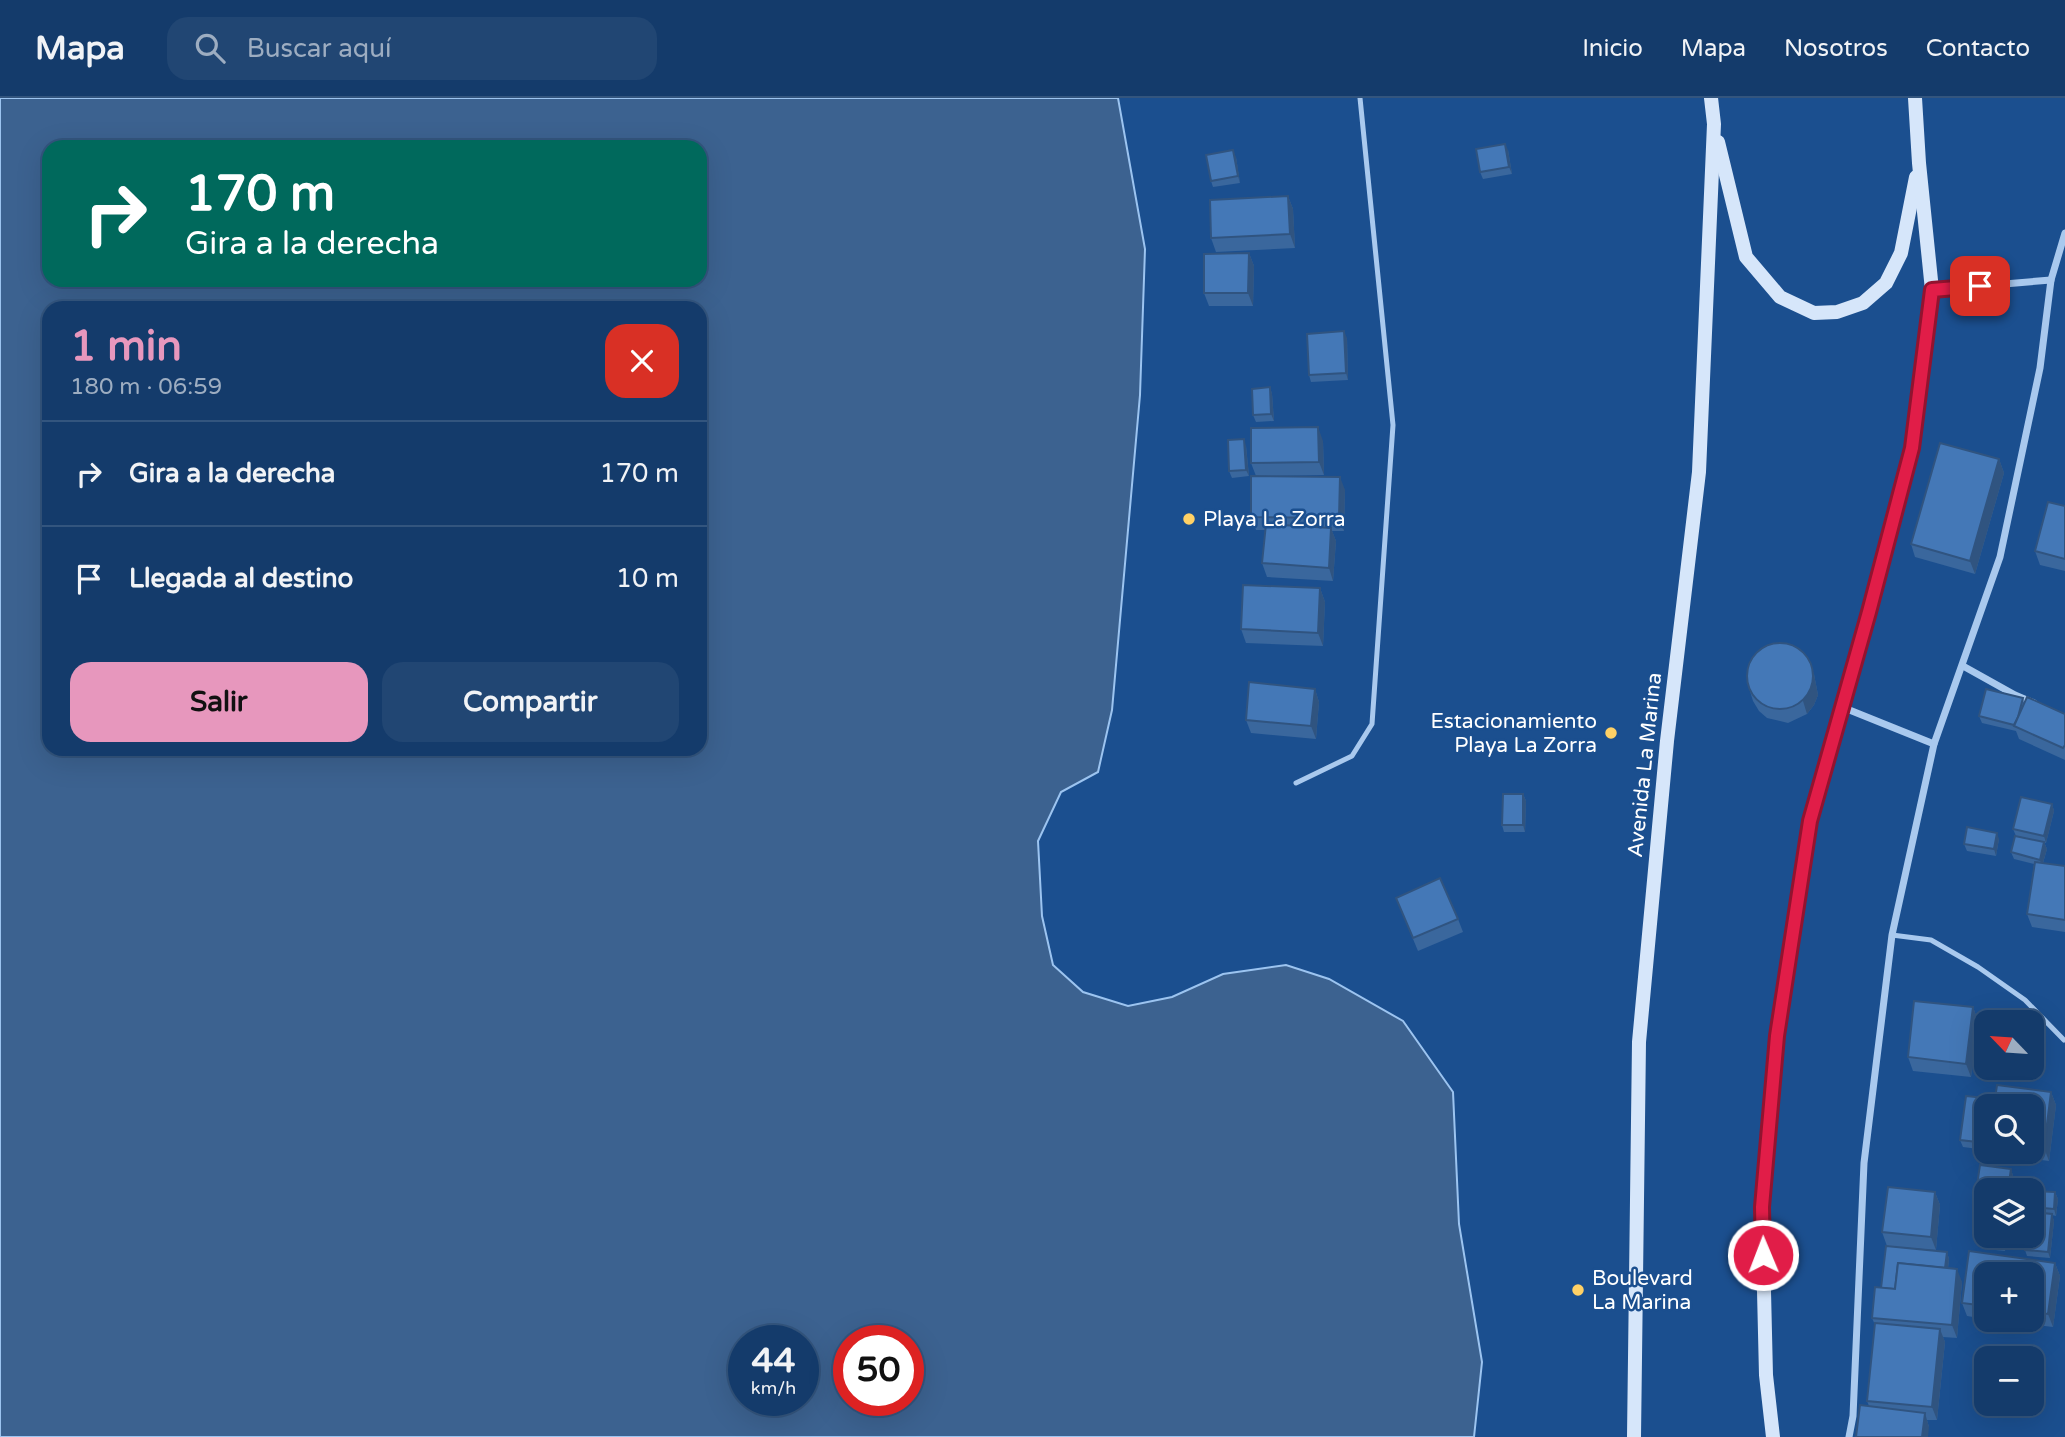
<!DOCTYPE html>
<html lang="es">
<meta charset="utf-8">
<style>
body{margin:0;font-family:"Varela Round",sans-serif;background:#214673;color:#f1f3f6;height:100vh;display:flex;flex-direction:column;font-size:26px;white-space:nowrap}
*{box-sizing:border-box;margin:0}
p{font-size:23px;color:#9dadc1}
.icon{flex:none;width:38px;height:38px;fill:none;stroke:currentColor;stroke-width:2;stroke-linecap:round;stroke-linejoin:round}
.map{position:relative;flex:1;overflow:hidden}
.drawer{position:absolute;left:42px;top:203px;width:665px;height:455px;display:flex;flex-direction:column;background:#143b6b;border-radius:21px;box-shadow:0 7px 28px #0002,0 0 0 2px #33557e}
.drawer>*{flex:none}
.hud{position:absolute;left:42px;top:42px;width:665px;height:147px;border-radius:21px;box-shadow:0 7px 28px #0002,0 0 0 2px #33557e;background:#00695c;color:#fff;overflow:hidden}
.needle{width:46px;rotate:295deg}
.fabs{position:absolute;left:1974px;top:912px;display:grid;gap:14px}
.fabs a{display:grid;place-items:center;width:70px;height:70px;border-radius:14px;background:#143b6b;box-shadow:0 7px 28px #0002,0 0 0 2px #33557e;font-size:35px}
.speed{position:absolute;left:728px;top:1227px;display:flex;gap:14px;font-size:35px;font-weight:700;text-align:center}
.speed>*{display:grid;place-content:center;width:91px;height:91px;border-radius:50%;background:#143b6b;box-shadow:0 7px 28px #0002,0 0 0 2px #33557e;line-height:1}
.speed small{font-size:18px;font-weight:400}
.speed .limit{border:10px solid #d22;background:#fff;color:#111}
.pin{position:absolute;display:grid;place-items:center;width:60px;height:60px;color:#fff;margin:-30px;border-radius:14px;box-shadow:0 4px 10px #0006}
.me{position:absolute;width:77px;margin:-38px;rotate:359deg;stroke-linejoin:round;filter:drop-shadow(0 0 5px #0008)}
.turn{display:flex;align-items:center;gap:24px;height:147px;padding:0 28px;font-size:32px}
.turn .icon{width:91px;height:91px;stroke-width:2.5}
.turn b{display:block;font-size:49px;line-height:60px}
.round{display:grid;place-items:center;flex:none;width:74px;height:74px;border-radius:21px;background:#214673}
.head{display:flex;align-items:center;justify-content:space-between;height:119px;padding:0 28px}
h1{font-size:42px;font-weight:700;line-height:52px;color:#e797bd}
.action{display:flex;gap:14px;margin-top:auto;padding:14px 28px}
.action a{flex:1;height:80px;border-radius:21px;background:#e797bd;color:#111;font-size:28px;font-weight:700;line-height:80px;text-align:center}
.action a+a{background:#214673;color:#f1f3f6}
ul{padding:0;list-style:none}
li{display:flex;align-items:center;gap:21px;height:105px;padding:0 28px;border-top:2px solid #33557e}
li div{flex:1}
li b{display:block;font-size:26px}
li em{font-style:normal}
header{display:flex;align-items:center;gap:42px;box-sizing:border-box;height:98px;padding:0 35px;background:#143b6b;border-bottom:2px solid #33557e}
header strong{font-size:33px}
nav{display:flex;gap:38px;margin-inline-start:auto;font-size:24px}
.search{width:490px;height:63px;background:#214673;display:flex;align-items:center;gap:18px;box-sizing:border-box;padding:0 24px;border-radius:21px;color:#9dadc1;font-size:26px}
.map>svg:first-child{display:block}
</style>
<header>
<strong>Mapa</strong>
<div class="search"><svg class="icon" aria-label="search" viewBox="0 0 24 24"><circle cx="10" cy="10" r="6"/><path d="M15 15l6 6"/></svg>Buscar aquí</div>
<nav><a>Inicio</a><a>Mapa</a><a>Nosotros</a><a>Contacto</a></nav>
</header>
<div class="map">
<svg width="2065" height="1339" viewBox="0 0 2065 1339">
<rect width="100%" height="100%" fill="#1b4f8f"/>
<path fill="#3c6290" stroke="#9cc4f0" stroke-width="2" fill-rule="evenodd" d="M0,0H1118L1145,151L1140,297L1112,612L1098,674L1061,694L1038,743L1042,818L1053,867L1083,894L1128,908L1172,899L1223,876L1286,867L1329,881L1403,923L1453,994L1459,1126L1482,1264L1474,1339H0ZM49,49H700V182H49ZM49,210H700V651H49ZM744,1242H803V1302H744ZM908,1242V1302H849V1242Z"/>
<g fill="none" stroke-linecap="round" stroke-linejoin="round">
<g stroke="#a9c9ee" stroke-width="5">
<polyline points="1296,685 1352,658 1372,626 1393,327 1360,0"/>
<polyline points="1892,837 1931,842 1978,869 2025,902 2064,942"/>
</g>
<g stroke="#a9c9ee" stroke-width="7">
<polyline points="1933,192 2051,182"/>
<polyline points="1963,568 2015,597 2034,605"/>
<polyline points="1842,609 1934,646"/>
<polyline points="1849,1339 1853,1318 1864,1065 1892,837 1934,646 2000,459 2040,270 2051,182 2065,135"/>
</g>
<g stroke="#d6e6fa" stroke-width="14">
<polyline points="1718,44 1746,159 1780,199 1814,215 1837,214 1863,205 1886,185 1901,155 1916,79"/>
<polyline points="1634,1339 1639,944 1667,643 1699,374 1714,26 1711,0"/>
<polyline points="1773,1339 1766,1277 1762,1109 1777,938 1810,723 1869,514 1912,350 1932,192 1919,65 1915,0"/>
</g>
</g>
<g fill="#3a679d">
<polygon points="1508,52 1512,76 1483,81 1480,74"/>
<polygon points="1236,59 1240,85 1213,89 1211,83"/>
<polygon points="1288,98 1293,111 1295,150 1216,154 1211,140"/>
<polygon points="1249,155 1254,168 1253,208 1209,208 1204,195"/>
<polygon points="1347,240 1348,282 1311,284 1309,277"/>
<polygon points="1270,289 1272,296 1274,323 1256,324 1253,317"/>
<polygon points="1323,343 1324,377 1265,378 1345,392 1344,433 1332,433 1336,443 1333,483 1267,479 1262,465 1265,432 1256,432 1251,419 1256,378 1251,365"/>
<polygon points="1246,348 1249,378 1232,380 1229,373"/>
<polygon points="1999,361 2004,375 1975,476 1915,459 1911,446"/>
<polygon points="2065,408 2065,473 2040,467 2035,453"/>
<polygon points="1320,490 1325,504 1323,548 1246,545 1241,531"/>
<polygon points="1814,576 1818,597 1814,607 1807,616 1788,625 1767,620 1759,613 1753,603 1749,590"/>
<polygon points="1315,591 1319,604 1316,641 1251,635 1246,622"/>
<polygon points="2023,600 2024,605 2065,616 2065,662 2019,641 2016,633 1982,625 1979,618"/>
<polygon points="1523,696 1526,703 1525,734 1504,734 1502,727"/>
<polygon points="2052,706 2054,713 2046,745 2039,743 2044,744 2047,751 2043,765 2065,768 2065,834 2032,829 2027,816 2034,766 2014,761 2011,754 2016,738 2013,731"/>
<polygon points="1999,741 1996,758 1967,753 1964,746"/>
<polygon points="1396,800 1458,821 1463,834 1418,853"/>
<polygon points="1973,909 1978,923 1971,979 1913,973 1908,959"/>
<polygon points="1997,987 2051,994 2056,1007 2049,1063 1994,1056 1993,1054 2032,1054 2032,1008 1986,1008 1986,1052 1963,1049 1960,1042 1966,998 1995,1001"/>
<polygon points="1980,1067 2011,1071 2013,1078 2012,1092 1986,1092 1986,1138 2007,1138 2005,1153 1985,1151 1983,1144 1986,1108 1978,1107 1975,1100"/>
<polygon points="2032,1093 2055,1094 2058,1101 2056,1118 2052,1117 2054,1123 2050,1160 2027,1158 2025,1152 2032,1138"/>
<polygon points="1935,1094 1940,1107 1936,1152 1887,1148 1882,1134"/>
<polygon points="1969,1153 2055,1165 2060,1178 2053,1229 1994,1222 2032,1222 2032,1176 1986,1176 1986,1221 1967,1218 1962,1205"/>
<polygon points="1947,1154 1949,1161 1948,1170 1962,1184 1957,1240 1943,1239 1945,1244 1937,1322 1927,1322 1929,1329 1869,1308 1867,1303 1875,1227 1872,1220 1881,1190"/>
</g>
<g fill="#305480">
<polygon points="1505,46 1508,52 1512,76 1509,69"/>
<polygon points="1233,52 1236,59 1240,85 1238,78"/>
<polygon points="1288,98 1293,111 1295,150 1290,136"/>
<polygon points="1249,155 1254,168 1253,208 1248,195"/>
<polygon points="1344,233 1347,240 1348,282 1346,275"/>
<polygon points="1270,289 1272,296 1274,323 1271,316"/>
<polygon points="1318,329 1323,343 1324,377 1319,364"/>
<polygon points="1244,341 1246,348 1249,378 1246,372"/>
<polygon points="1999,361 2004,375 1975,476 1970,463"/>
<polygon points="1340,379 1345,392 1344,433 1339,420"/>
<polygon points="1331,430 1336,443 1333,483 1329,470"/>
<polygon points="1320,490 1325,504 1323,548 1318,535"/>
<polygon points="1809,563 1814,576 1818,597 1814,607 1807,616 1803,603"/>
<polygon points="1315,591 1319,604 1316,641 1311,628"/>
<polygon points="1523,696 1526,703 1525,734 1523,727"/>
<polygon points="2052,706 2054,713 2046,745 2044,738"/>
<polygon points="1997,735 1999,741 1996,758 1994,751"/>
<polygon points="2044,744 2047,751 2042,768 2040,762"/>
<polygon points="1973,909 1978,923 1971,979 1966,966"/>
<polygon points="2051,994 2056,1007 2049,1063 2044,1050"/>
<polygon points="2011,1071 2013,1078 2012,1092 2008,1092"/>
<polygon points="1935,1094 1940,1107 1936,1152 1931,1139"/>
<polygon points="2055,1094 2058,1101 2056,1118 2054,1111"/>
<polygon points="2052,1116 2054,1123 2050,1160 2048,1154"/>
<polygon points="2003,1138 2007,1138 2005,1153 2003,1146"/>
<polygon points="1947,1154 1949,1161 1947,1179 1945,1172"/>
<polygon points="2055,1165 2060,1178 2053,1229 2048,1216"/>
<polygon points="1957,1171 1962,1184 1957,1240 1952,1227"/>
<polygon points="1940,1231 1945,1244 1937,1322 1932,1309"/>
<polygon points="1925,1315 1929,1329 1928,1339 1922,1339"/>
</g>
<g fill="#4478b7" stroke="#305480" stroke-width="2">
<polygon points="1505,46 1509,69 1480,74 1476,51"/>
<polygon points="1233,52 1238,78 1211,83 1206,57"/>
<polygon points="1288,98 1290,136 1211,140 1210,102"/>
<polygon points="1249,155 1248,195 1204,195 1204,156"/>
<polygon points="1344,233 1346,275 1309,277 1307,236"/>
<polygon points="1270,289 1271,316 1253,317 1252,291"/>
<polygon points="1318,329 1319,364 1251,365 1251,330"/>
<polygon points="1244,341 1246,372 1229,373 1228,342"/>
<polygon points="1940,345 1999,361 1970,463 1911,446"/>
<polygon points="1251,378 1340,379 1339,420 1251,419"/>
<polygon points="2048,404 2065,408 2065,461 2035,453"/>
<polygon points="1266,426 1331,430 1329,470 1262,465"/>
<polygon points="1243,487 1320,490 1318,535 1241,531"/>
<circle cx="1780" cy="578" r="33"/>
<polygon points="1249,584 1315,591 1311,628 1246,622"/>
<polygon points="1986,591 2023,600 2018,619 2014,627 1979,618"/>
<polygon points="2027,599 2065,616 2065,647 2063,650 2014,628"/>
<polygon points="1503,696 1523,696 1523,727 1502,727"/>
<polygon points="2021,699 2052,706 2044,738 2013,731"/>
<polygon points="1967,729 1997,735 1994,751 1964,746"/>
<polygon points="2015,738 2044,744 2040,762 2011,754"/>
<polygon points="2035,764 2065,768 2065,822 2027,816"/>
<polygon points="1440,780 1458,821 1413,840 1396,800"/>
<polygon points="1914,903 1973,909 1966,966 1908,959"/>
<polygon points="1997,987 2051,994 2044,1050 2032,1048 2032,1008 1994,1008"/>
<polygon points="1966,998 1995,1001 1994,1008 1986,1008 1986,1045 1960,1042"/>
<polygon points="1980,1067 2011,1071 2008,1092 1986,1092 1986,1102 1975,1100"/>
<polygon points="1888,1089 1935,1094 1931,1139 1882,1134"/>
<polygon points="2032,1093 2055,1094 2054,1111 2032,1109"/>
<polygon points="1986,1106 1986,1138 2003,1138 2003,1146 1983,1144"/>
<polygon points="2032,1114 2052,1116 2048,1154 2025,1152 2026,1138 2032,1138"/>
<polygon points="1886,1148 1947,1154 1945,1170 1898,1165 1895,1191 1881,1190"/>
<polygon points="1969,1153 2055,1165 2048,1216 2032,1214 2032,1176 1986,1176 1986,1208 1962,1205"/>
<polygon points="1898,1165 1957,1171 1952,1227 1872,1220 1875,1189 1895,1191"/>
<polygon points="1875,1225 1940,1231 1932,1309 1867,1303"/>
<polygon points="1860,1307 1925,1315 1922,1339 1856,1339"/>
</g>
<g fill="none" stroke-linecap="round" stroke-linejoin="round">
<g stroke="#92132f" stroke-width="18">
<polyline id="route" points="1763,1157 1762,1109 1777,938 1810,723 1869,514 1912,350 1932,192 1980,188"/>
</g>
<use href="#route" stroke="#e11d48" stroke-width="12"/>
</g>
<g fill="#ffd166" stroke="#1b4f8f" stroke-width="2.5">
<circle cx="1189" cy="421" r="7"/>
<circle cx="1611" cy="635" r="7"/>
<circle cx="1578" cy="1192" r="7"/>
</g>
<g text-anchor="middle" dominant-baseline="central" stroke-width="5" stroke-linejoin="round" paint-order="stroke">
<g font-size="21" fill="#fff" stroke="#1b4f8f" text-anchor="start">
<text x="1203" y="421">Playa La Zorra</text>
<text x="1597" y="623" text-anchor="end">Estacionamiento<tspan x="1597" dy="24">Playa La Zorra</tspan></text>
<text x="1592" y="1180">Boulevard<tspan x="1592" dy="24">La Marina</tspan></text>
</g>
<g font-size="21" fill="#fff" stroke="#1b4f8f">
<text transform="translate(1645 667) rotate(-84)">Avenida La Marina</text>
</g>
</g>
</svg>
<div class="fabs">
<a><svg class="needle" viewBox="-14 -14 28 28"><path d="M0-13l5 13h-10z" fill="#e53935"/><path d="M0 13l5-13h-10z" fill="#9dadc1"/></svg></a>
<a><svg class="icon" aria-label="search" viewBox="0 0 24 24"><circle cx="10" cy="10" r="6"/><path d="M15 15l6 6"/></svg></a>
<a><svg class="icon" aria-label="layers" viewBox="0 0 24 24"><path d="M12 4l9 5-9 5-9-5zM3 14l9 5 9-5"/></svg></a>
<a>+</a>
<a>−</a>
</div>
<div class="speed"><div>44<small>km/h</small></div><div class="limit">50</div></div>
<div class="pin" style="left:1980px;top:188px;background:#d93025"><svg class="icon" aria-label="arrive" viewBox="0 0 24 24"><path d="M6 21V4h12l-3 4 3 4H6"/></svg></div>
<svg class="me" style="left:1763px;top:1157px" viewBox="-20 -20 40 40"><circle r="17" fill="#e11d48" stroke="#fff" stroke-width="3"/><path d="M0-11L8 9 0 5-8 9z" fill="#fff"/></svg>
<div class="hud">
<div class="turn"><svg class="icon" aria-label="right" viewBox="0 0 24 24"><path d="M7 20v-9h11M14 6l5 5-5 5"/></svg><div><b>170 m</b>Gira a la derecha</div></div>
</div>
<section class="drawer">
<div class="head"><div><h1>1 min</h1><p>180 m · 06:59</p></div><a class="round" style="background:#d93025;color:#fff"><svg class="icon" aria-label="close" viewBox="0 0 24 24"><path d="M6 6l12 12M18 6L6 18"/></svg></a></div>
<ul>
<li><svg class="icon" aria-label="right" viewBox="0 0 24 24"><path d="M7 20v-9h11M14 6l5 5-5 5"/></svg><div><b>Gira a la derecha</b></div><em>170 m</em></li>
<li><svg class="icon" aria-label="arrive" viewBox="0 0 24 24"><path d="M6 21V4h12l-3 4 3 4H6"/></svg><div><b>Llegada al destino</b></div><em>10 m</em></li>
</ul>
<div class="action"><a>Salir</a><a>Compartir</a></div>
</section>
</div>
